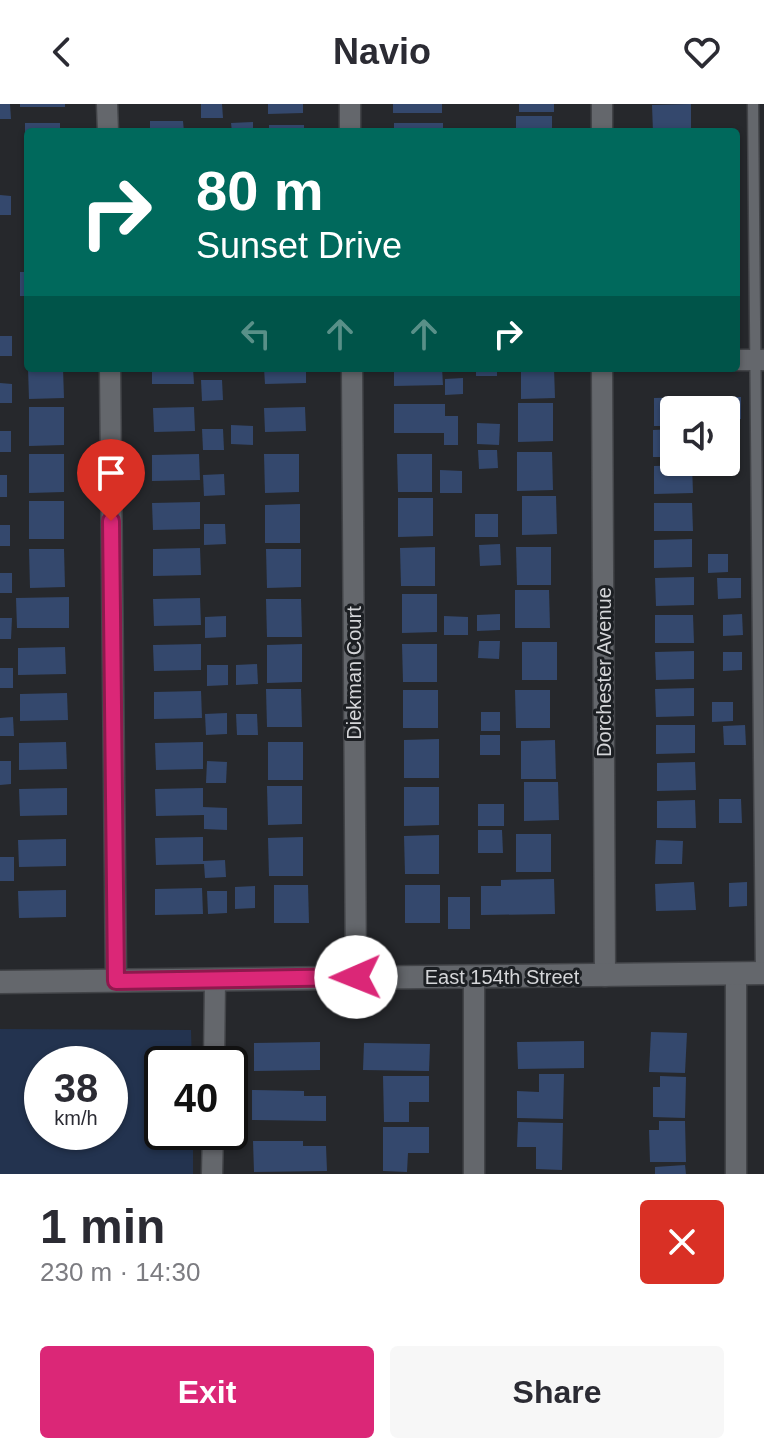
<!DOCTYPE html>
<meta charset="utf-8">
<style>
body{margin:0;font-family:Arial,sans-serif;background:#f7f7f7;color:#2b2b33;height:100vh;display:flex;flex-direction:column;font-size:30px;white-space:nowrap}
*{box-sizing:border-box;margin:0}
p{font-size:26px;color:#7c7c81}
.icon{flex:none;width:44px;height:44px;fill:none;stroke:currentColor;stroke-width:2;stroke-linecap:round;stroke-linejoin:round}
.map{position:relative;height:1070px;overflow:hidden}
.details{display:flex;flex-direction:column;background:#fff;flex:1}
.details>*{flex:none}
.banner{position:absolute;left:24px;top:24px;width:716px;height:244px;border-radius:8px;box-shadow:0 2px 6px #0004;background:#00695c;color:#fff;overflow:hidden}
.fabs{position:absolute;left:660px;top:292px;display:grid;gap:16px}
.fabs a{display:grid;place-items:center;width:80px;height:80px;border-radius:8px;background:#fff;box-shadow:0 2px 6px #0004;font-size:40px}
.speed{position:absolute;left:24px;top:942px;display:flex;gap:16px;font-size:40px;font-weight:700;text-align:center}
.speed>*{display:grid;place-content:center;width:104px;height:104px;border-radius:50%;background:#fff;box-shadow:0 2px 6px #0004;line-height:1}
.speed small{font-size:20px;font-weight:400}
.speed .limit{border:4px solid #111;border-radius:12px;background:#fff;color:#111}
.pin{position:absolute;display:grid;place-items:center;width:68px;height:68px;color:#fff;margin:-82px -34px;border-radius:50% 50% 50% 0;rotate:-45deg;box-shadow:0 0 8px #0007}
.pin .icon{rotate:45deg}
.me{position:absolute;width:88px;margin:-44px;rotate:269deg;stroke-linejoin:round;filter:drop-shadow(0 0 6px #0008)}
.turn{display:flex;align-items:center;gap:28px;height:168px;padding:0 40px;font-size:36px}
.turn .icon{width:104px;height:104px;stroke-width:2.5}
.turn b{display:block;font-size:56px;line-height:68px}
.lanes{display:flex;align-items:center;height:76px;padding:0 40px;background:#0003;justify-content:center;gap:40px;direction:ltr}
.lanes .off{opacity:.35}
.round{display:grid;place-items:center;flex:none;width:84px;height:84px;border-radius:8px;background:#f7f7f7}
.headline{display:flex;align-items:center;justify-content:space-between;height:136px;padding:0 40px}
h1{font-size:48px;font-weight:800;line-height:60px}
.button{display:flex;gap:16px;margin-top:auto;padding:16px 40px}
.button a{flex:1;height:92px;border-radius:8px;background:#db2777;color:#fff;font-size:32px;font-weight:800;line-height:92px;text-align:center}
.button a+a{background:#f7f7f7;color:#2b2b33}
header{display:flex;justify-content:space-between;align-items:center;height:104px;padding:0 40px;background:#fff;font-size:36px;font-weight:800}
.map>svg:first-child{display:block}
</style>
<header><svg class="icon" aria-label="back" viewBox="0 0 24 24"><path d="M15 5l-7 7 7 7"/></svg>Navio<svg class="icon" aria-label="heart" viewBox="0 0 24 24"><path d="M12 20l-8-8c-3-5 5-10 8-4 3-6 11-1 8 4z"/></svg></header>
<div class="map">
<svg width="764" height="1070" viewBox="0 0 764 1070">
<rect width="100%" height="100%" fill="#26282c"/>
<path fill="#23334f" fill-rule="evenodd" d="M0,925L191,926L192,960H162V1028H193V1070H0ZM42,960H110V1028H42Z"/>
<g fill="#34486d">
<polygon points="0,0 10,0 11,15 0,15"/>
<rect x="20" y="0" width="45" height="3"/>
<polygon points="201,0 222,0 223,14 201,14"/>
<polygon points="268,0 303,0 303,9 268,10"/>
<rect x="393" y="0" width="49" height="9"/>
<rect x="519" y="0" width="35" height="8"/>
<polygon points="691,0 691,28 653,28 652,1"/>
<rect x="516" y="12" width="36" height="16"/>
<polygon points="150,17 183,17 184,28 150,28"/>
<polygon points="253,18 253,28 232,28 231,19"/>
<rect x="25" y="19" width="35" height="9"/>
<rect x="394" y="19" width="49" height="9"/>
<rect x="269" y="21" width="35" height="7"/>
<polygon points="0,91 11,92 11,111 0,111"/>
<rect x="25" y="114" width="3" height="38"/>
<rect x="20" y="168" width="8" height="24"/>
<rect x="0" y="232" width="12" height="20"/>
<polygon points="28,264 63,264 64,294 29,295"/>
<polygon points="152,264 193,264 194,280 152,280"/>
<polygon points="264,264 306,264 306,279 265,280"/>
<polygon points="394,264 442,264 443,281 394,282"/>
<rect x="476" y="264" width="21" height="8"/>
<polygon points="521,264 554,264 555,294 521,295"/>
<polygon points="463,274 463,290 445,291 445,275"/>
<polygon points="201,276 222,276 223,296 202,297"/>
<polygon points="0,279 12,280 12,299 0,299"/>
<polygon points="692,293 693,306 674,306 674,322 654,322 654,294"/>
<polygon points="721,293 741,293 741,315 726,316 726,306 722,306"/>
<polygon points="518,299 553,299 553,337 518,338"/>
<polygon points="394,300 445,300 445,312 458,312 458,341 444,341 444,329 394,329"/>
<polygon points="29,303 64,303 64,341 29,342"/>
<polygon points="194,303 195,327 154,328 153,304"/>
<polygon points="305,303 306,327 265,328 264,304"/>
<polygon points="477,319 500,320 499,341 477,340"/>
<polygon points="231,321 253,322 253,341 231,340"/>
<polygon points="202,325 223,325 224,346 203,346"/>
<polygon points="674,325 674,353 653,353 653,326"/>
<rect x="0" y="327" width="11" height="21"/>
<polygon points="478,346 497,346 498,364 479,365"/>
<polygon points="517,348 552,348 553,386 517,387"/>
<polygon points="29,350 64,350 64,388 29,389"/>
<polygon points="199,350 200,376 152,377 152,351"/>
<polygon points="264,350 299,350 299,388 265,389"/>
<polygon points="397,350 432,350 432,388 398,388"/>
<polygon points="692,361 693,389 654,390 654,362"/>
<polygon points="440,366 462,367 462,389 440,389"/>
<polygon points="224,370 225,391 204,392 203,371"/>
<rect x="0" y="371" width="7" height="22"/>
<polygon points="522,392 556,392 557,430 522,431"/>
<polygon points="398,394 433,394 433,432 398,433"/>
<rect x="29" y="397" width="35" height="38"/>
<polygon points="200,398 200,425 153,426 152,399"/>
<polygon points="654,399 692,399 693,427 654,427"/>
<polygon points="300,400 300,439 265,439 265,401"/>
<rect x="475" y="410" width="23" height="23"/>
<polygon points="204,420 225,420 226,440 204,441"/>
<rect x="0" y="421" width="10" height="21"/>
<polygon points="692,435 692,463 654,464 654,436"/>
<polygon points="500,440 501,461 480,462 479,441"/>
<polygon points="435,443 435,482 401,482 400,444"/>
<polygon points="516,443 551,443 551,481 517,481"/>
<polygon points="200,444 201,471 153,472 153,445"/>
<polygon points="29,445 64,445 65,483 30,484"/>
<polygon points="266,445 301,445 301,483 267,484"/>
<polygon points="708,450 728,450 728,468 708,469"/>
<rect x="0" y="469" width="12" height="20"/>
<polygon points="694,473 694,501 656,502 655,474"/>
<polygon points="717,474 741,474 741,494 718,495"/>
<polygon points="515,486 549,486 550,524 515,524"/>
<polygon points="402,490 437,490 437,528 402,529"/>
<polygon points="69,493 69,524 17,524 16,494"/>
<polygon points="200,494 201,521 154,522 153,495"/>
<polygon points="266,495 301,495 302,533 267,533"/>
<polygon points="500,510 500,526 477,527 477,511"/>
<polygon points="742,510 743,531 723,532 723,511"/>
<polygon points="655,511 693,511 694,539 655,539"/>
<polygon points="226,512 226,533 205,534 205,513"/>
<polygon points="444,512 468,513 468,531 444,531"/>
<polygon points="0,514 12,514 11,535 0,535"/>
<polygon points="479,537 500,537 499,555 478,554"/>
<rect x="522" y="538" width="35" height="38"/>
<polygon points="201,540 201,566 154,567 153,541"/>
<polygon points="302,540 302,578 267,579 267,541"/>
<polygon points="402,540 437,540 437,578 403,578"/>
<polygon points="65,543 66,570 18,571 18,544"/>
<polygon points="694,547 694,575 656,576 655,548"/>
<polygon points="723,548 742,548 742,566 723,567"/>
<polygon points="257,560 258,580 236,581 236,561"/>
<polygon points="207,561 228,561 228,581 207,582"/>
<rect x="0" y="564" width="13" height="20"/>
<polygon points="694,584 694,612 656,613 655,585"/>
<polygon points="266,585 301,585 302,623 267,623"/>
<rect x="403" y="586" width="35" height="38"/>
<polygon points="515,586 550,586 550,624 516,624"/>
<polygon points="201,587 202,614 154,615 154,588"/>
<polygon points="67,589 68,616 20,617 20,590"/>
<polygon points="712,598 733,598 733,617 712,618"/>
<rect x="481" y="608" width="19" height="19"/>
<polygon points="227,609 227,630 206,631 205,610"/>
<polygon points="236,610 257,610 258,631 237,631"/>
<polygon points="13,613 14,632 0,632 0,614"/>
<polygon points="656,621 695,621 695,649 656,650"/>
<polygon points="745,621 746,641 724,641 723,622"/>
<rect x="480" y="631" width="20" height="20"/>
<polygon points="439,635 439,674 404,674 404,636"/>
<polygon points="555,636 556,675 521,675 521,637"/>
<polygon points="66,638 67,665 19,666 19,639"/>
<polygon points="203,638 203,665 156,666 155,639"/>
<rect x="268" y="638" width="35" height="38"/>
<polygon points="0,657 11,657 11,680 0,681"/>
<polygon points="207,657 227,658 226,679 206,679"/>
<polygon points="695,658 696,686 657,687 657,659"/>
<polygon points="524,678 558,678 559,716 524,717"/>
<polygon points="267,682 302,682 302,720 268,721"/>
<polygon points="404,683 439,683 439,721 404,722"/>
<polygon points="67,684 67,711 20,712 19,685"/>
<polygon points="203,684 203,703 227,704 227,726 204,725 204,711 156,712 155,685"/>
<polygon points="719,695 741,695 742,719 719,719"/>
<polygon points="695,696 696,724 657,724 657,697"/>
<rect x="478" y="700" width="26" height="22"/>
<polygon points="478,726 502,726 503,749 478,749"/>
<rect x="516" y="730" width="35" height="38"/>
<polygon points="439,731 439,770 405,770 404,732"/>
<polygon points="203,733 203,757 225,756 226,773 205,774 204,760 156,761 155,734"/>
<polygon points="303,733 303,772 269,772 268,734"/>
<polygon points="66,735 66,762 19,763 18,736"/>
<polygon points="656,736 683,737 682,760 655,760"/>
<rect x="0" y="753" width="14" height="24"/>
<polygon points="554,775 555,810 481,811 481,782 501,782 501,776"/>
<polygon points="694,778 696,806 656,807 655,780"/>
<polygon points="747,778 747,802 729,803 729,779"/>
<polygon points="274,781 308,781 309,819 274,819"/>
<rect x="405" y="781" width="35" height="38"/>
<polygon points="255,782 255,804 235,805 235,783"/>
<polygon points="202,784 203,810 155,811 155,785"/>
<polygon points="66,786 66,813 19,814 18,787"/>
<polygon points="207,787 227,787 227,809 208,810"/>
<rect x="448" y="793" width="22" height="32"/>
<polygon points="651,928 687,929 685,969 649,968"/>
<polygon points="584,937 584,964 518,965 517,938"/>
<polygon points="320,938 320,966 254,967 254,939"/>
<polygon points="364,939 430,940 429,967 363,966"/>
<polygon points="539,970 564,970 563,1015 517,1014 517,987 539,988"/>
<polygon points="383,972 429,972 429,998 409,998 409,1018 384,1018"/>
<polygon points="660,972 686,973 685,1014 653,1013 653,983 660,983"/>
<polygon points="252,986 304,987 304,992 326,992 326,1017 252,1016"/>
<polygon points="659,1017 685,1017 686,1058 650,1058 649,1026 659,1026"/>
<polygon points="518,1018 563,1019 562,1066 536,1065 536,1043 517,1043"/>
<polygon points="383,1023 429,1023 429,1049 408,1049 407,1068 383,1067"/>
<polygon points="253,1037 303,1037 303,1042 326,1042 327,1067 254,1068"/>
<polygon points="685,1061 686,1070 655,1070 655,1063"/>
</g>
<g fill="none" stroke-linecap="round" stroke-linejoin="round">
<g stroke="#424448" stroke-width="13">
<polyline id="service" points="753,0 761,869"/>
</g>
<g stroke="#424448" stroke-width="23">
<g id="minor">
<polyline points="107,0 108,28"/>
<polyline points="350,0 350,28"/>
<polyline points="602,28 602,0"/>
<polyline points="736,256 764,256"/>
<polyline points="110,264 116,877"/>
<polyline points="352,264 356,873"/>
<polyline points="602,264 605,872"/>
<polyline points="736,870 736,1070"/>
<polyline points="214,960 215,876"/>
<polyline points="212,1070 213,1028"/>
<polyline points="474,1070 474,873"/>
</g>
</g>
<g stroke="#424448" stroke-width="25">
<polyline id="tertiary" points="0,878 764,869"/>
</g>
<use href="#service" stroke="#64676c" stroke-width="10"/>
<use href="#minor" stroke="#64676c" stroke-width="20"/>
<use href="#tertiary" stroke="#64676c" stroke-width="22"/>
</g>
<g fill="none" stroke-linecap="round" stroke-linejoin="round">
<g stroke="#8e194d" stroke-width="20">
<polyline id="route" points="111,417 116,877 356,873"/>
</g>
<use href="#route" stroke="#db2777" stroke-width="14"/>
</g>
<g text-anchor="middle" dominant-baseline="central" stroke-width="6" stroke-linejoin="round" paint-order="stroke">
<g font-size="20" fill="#d5d6d9" stroke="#1c1f23">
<text transform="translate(604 568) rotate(-90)">Dorchester Avenue</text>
<text transform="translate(354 569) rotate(-90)">Diekman Court</text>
<text x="502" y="873">East 154th Street</text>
</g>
</g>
</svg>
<div class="fabs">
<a><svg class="icon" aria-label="sound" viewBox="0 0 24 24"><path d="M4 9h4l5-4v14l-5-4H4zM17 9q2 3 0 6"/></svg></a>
</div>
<div class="speed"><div>38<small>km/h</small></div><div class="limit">40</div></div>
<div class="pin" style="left:111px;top:417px;background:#d93025"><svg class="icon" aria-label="arrive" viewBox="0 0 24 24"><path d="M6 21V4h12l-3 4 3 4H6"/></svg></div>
<svg class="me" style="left:356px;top:873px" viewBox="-20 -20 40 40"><circle r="19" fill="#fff"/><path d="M0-13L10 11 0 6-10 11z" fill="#db2777"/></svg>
<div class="banner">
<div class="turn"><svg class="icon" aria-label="right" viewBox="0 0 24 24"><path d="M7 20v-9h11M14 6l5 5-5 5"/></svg><div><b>80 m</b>Sunset Drive</div></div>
<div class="lanes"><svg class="icon off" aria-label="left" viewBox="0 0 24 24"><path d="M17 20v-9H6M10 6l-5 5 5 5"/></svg><svg class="icon off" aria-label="ahead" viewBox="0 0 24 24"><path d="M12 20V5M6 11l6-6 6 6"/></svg><svg class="icon off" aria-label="ahead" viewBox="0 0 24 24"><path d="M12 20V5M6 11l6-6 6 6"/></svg><svg class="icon" aria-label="right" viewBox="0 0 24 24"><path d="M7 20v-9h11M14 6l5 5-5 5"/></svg></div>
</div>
</div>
<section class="details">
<div class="headline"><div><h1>1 min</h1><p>230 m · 14:30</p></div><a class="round" style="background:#d93025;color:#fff"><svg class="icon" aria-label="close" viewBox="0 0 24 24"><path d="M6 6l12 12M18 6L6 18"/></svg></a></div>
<div class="button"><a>Exit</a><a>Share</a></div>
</section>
